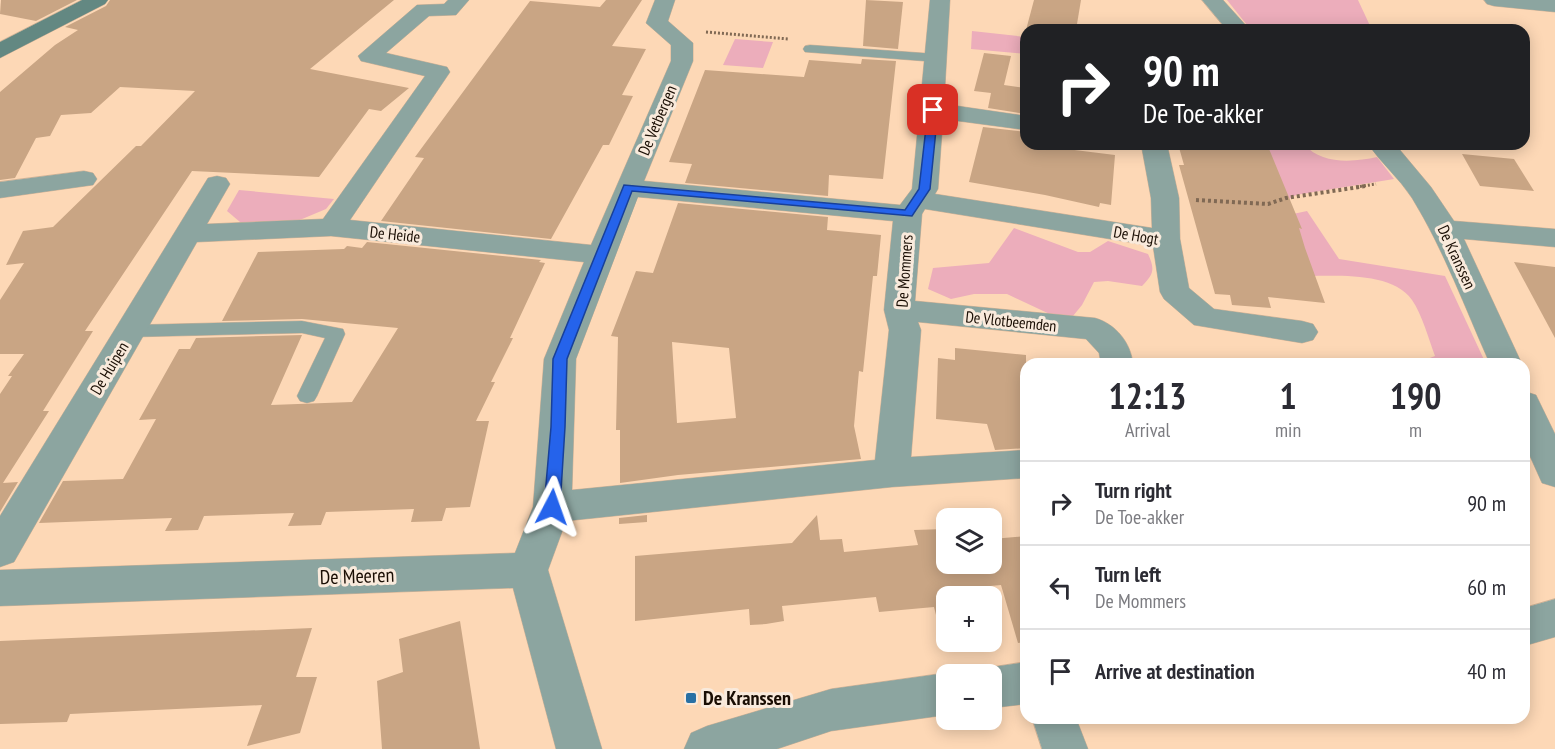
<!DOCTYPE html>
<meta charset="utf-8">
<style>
body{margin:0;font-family:"PT Sans Narrow",sans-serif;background:#f2f2f3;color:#2b2b33;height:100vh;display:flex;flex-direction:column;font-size:22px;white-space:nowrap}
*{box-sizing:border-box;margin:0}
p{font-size:20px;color:#7c7c81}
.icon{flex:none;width:33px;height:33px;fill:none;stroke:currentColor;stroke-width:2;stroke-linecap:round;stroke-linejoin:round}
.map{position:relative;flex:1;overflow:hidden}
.details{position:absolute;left:1020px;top:358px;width:510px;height:366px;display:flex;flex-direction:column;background:#fff;border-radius:18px;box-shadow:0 3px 15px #0003}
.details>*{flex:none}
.guide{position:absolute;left:1020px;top:24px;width:510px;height:126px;border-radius:18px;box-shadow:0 3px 15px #0003;background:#202124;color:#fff;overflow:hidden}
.tools{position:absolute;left:936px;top:508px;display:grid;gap:12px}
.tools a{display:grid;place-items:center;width:66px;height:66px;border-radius:12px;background:#fff;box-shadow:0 3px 15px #0003;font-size:30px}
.pin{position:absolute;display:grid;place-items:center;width:51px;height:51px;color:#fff;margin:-26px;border-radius:12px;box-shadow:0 3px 9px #0006}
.me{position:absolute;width:66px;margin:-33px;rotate:4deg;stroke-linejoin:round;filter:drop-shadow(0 0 4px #0008)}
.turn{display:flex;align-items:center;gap:21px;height:126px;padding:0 24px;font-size:27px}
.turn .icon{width:78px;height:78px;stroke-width:2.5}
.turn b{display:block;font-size:42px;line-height:51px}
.eta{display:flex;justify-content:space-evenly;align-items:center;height:102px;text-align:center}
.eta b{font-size:36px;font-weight:700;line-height:42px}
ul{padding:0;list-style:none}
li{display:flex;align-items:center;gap:18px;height:84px;padding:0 24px;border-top:2px solid #e1e1e2}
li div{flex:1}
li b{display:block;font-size:22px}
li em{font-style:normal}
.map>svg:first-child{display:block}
</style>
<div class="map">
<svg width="1555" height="749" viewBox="0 0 1555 749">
<rect width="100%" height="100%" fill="#fdd8b6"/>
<g fill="#ecadbb">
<polygon points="1227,0 1358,0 1372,30 1251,30"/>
<polygon points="972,31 1026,37 1026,54 971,49"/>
<polygon points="735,39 773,42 763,68 723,65"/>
<path d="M1263,144H1304C1321,165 1354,162 1377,157L1394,179L1296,195L1282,203Z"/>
<polygon points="239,190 334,199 326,209 295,222 240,222 227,211"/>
<path d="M1307,211L1339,259L1445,276L1486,364H1414L1435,356C1429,340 1422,314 1412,300C1393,272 1338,276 1307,276L1293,214Z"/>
<path d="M1014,228L1078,252H1090L1108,241L1148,254C1155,269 1154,274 1142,286L1108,281L1094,282L1082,305L1073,316L1056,317L1007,294H974L951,299L928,289L933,268L989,263Z"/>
</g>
<g fill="#c9a584" fill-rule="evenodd">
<polygon points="1,0 77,0 36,21 0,14"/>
<polygon points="110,0 394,0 310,69 409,88 381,111 369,109 319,177 192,171 85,331 93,331 43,411 49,411 3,483 18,482 0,512 0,394 12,376 8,376 24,354 0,354 0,300 24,263 6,265 23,231 53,227 136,146 141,146 195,91 120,87 91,113 61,115 50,136 36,138 15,178 0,180 0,92 55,45 78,30 65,27 106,6"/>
<polygon points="606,0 642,0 612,46 646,49 622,95 633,96 609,145 603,145 551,239 381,221 424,158 415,157 530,1 600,7"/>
<polygon points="866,0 903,2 898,49 863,46"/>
<polygon points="1034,0 1081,0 1076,30 1026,30"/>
<polygon points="984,53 1011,56 1004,85 1026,88 1026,114 988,108 991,93 974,91"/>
<polygon points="862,59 896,61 883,179 829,175 828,196 685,183 692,164 669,162 705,70 804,77 809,60 861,64"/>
<polygon points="983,127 1026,132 1026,144 1115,155 1111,205 1100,203 1099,207 1045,195 969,182"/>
<polygon points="1178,144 1267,144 1302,229 1299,228 1305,248 1325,303 1268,297 1271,308 1232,305 1230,295 1215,294 1179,165 1184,165"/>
<polygon points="1462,154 1514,159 1534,191 1480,186"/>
<path d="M678,203L828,217L827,230L881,235L877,276H873L863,372L859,371L854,426L861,459L678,475L620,483V430H616L618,337L611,336L636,271L653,273ZM672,342L729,348L736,418L677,423Z"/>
<polygon points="367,242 541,260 539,262 545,263 510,338 513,338 491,382 495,382 476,421 489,421 470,507 446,508 442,521 411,522 414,509 326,512 321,525 288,526 294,513 204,516 198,530 165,531 172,518 39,523 63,481 123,479 156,419 139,420 179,349 190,349 196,338 302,335 271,405 352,402 398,328 302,319 222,321 258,252 344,249 347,246 362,248"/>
<polygon points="1514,262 1555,267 1555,338"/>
<polygon points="955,348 1026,355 1026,448 995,450 987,424 936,419 938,358 955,360"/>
<polygon points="647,515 647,522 619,524 619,518"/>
<polygon points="817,515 820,540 842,539 844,552 918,545 914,530 946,529 946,564 992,564 992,539 1026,536 1026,642 1018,643 1001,585 946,590 946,614 936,615 934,607 879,612 876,597 782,606 784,621 766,624 750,625 749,609 635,621 635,556 792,543"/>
<polygon points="460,621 480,749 382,749 377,681 403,672 399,639"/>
<polygon points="312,628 296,677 317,677 300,733 247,746 262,705 70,714 67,722 0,724 0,641"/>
</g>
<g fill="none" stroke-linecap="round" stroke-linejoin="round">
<g stroke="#d4b396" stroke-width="1">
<g id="lane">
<polygon points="810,45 937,54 944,58 937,62 805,52 803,49 805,46"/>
<polygon points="302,321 343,329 345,334 317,396 314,401 307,403 300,401 297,396 325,338 302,333 131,337 124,336 122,331 124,326 131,325"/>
</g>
</g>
<g stroke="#d4b396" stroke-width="1">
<g id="street">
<path d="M448,0H469L456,15L429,16L386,53L447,67L450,72L350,220L591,245L671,61V45L646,23L655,0H675L668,21L693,43V61L644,181L900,205L912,189L930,0H950L944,104L1026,116V130L943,119L938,189L935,194L1152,228L1151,198L1141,144H1167L1179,198L1180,239L1189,288L1214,309L1302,321L1313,324L1318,332L1313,340L1302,343L1194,325L1164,299L1160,292L1153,246L925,209L922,214L915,301L1095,318C1116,324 1131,343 1133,364H1101L1099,353L1086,339L918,322L921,330L911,457L1026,450V478L892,487L566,521L548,570L602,749H556L513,588L0,606V570L515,553L533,507L544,359L584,262L331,236L197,242L14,562L0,567V516L208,178L217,176L226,178L230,184L207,224L323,219L425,76L361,61L358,56L417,5L444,4ZM638,197L893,221L884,310L889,330L875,460L572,490L576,359Z"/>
<polygon points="1202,0 1223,0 1250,30 1227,30"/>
<polygon points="1484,0 1555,0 1555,12 1494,6 1487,4"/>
<path d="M1368,144H1395L1431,187L1454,221L1555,229V247L1464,239L1522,364H1490C1465,308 1444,250 1412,198C1399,178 1381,163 1368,144Z"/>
<polygon points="84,171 93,173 97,179 93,185 0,198 0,182"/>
<polygon points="1524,391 1536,395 1555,434 1555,487 1542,483 1524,443"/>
<polygon points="1555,599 1555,637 1524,646 1524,608"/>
<polygon points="1026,662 1026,704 992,708 992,675 977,673 992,667"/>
<polygon points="946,673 951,675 946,675 946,715 831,731 777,749 684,749 691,733 707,726 831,689"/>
<polygon points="1032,718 1076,718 1088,749 1042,749"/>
</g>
</g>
<g stroke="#d4b396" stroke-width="1">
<polygon id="secondary" points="82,0 108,0 105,4 0,58 0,42"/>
</g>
<g stroke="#806954" stroke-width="3" stroke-dasharray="2 2" stroke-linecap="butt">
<polyline points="706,32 789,39"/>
<polyline points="1356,187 1376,184"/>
</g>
<polyline stroke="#806954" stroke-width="4" stroke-dasharray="3 3" stroke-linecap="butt" points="1196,200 1268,204 1286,198 1366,186"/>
<use href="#lane" fill="#8ca5a0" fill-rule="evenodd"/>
<use href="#street" fill="#8ca5a0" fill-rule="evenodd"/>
<use href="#secondary" fill="#638882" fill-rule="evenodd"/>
</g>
<polygon fill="#2563eb" stroke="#184099" stroke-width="1.5" points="933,107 938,110 930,189 912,216 632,191 567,359 565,427 560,507 557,511 552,513 546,511 544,507 551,427 553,359 624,185 905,210 919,189 928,110"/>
<rect fill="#2870a4" stroke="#f9eadc" stroke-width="2" x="685" y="692" width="12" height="12" rx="3"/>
<g text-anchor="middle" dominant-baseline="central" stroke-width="6" stroke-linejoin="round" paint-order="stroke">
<g font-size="16" fill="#190d03" stroke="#f9eadc">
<text transform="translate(657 120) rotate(-67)">De Vetbergen</text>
<text transform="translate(395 234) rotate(6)">De Heide</text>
<text transform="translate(1136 235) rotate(10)">De Hogt</text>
<text transform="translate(1457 257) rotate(65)">De Kranssen</text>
<text transform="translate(904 271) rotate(-86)">De Mommers</text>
<text transform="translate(1011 321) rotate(6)">De Vlotbeemden</text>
<text transform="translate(109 368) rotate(-59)">De Huipen</text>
</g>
<g font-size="20" fill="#190d03" stroke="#f9eadc">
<text transform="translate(357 576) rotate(-2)">De Meeren</text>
</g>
<g font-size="20" font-weight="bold" fill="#190d03" stroke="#f9eadc" text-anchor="start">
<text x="703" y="698">De Kranssen</text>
</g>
</g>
</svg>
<div class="tools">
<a><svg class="icon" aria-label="layers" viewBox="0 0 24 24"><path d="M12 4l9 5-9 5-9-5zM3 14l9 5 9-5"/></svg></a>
<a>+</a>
<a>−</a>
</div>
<div class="pin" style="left:933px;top:110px;background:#d93025"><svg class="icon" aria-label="arrive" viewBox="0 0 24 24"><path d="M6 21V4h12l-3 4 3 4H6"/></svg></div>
<svg class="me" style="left:552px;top:507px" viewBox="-20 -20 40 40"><path d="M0-17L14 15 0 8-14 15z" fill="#2563eb" stroke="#fff" stroke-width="4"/></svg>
<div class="guide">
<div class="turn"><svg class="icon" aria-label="right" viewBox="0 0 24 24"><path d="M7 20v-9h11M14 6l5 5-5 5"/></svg><div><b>90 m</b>De Toe-akker</div></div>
</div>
<section class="details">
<div class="eta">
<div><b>12:13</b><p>Arrival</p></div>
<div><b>1</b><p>min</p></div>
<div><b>190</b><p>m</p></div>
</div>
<ul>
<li><svg class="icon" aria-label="right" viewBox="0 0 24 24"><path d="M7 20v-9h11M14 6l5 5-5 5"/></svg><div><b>Turn right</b><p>De Toe-akker</p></div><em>90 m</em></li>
<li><svg class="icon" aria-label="left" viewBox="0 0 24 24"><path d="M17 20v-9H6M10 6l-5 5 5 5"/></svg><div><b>Turn left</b><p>De Mommers</p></div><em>60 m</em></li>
<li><svg class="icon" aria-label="arrive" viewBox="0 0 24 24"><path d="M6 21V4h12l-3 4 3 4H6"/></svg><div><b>Arrive at destination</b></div><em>40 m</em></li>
</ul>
</section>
</div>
